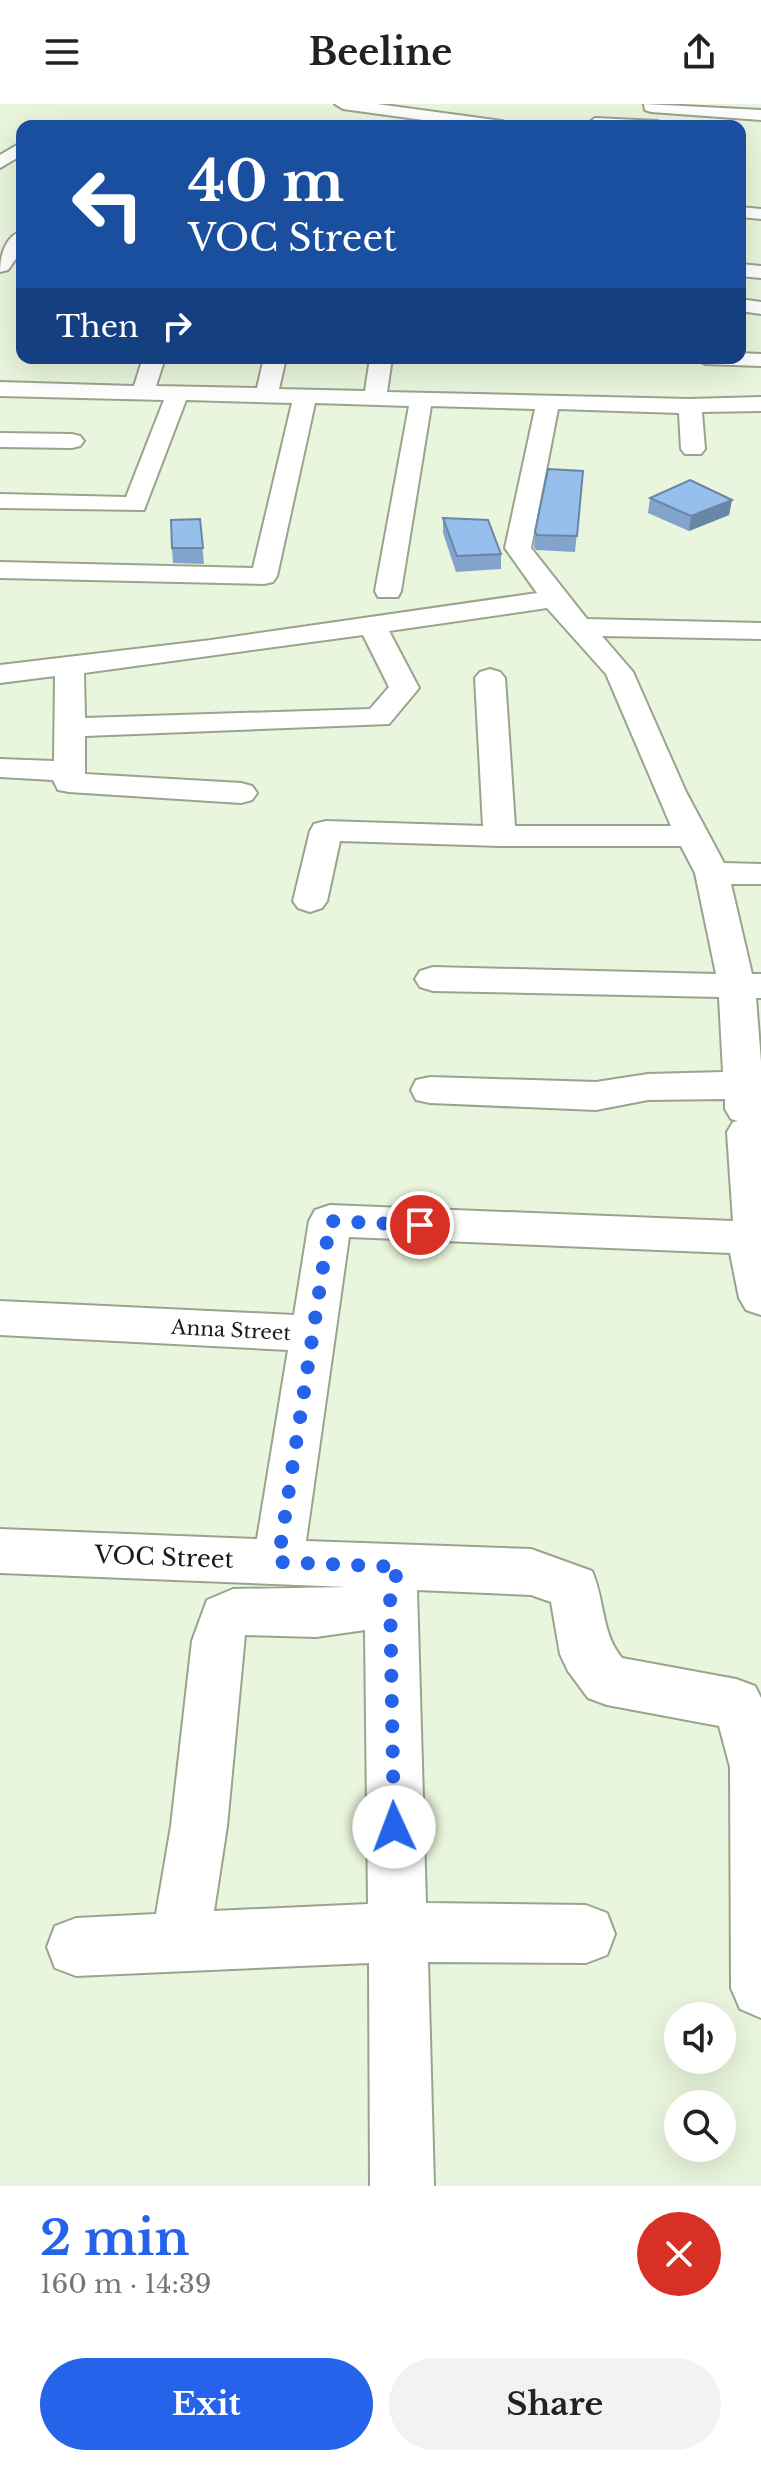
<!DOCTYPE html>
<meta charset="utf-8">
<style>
body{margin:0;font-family:"Libre Baskerville",serif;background:#f2f2f2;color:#222;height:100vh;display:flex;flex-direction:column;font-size:30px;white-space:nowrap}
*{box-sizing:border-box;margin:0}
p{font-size:26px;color:#767676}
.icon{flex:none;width:44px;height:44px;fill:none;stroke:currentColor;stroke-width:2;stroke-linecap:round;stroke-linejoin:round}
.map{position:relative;height:2082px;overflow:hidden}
.drawer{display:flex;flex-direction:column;background:#fff;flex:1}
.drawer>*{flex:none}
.banner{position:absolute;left:16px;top:16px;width:730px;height:244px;border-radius:16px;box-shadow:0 8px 32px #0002;background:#1a4fa0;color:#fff;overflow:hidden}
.tools{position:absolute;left:664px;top:1898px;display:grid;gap:16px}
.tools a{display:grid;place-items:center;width:72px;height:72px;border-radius:50%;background:#fff;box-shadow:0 8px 32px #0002;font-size:40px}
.pin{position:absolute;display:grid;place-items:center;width:68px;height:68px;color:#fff;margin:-34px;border:4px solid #fff;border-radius:50%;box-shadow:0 2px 8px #0007}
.me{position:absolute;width:88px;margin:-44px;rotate:358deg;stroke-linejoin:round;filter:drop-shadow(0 0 6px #0008)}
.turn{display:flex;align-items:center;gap:28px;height:168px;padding:0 40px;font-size:36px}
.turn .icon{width:104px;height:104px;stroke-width:2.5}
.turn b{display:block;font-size:56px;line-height:68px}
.then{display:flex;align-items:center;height:76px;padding:0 40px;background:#0003;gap:16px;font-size:30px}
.round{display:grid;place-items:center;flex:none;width:84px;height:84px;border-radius:42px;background:#f2f2f2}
.headline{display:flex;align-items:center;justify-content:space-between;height:136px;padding:0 40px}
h1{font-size:48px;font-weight:700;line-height:60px;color:#2563eb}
.button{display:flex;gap:16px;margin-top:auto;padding:16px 40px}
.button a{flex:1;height:92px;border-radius:48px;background:#2563eb;color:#fff;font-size:32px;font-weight:700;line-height:92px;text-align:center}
.button a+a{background:#f2f2f2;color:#222}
header{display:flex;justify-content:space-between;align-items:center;height:104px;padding:0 40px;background:#fff;font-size:36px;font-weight:700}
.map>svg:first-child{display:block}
</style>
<header><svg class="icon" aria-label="menu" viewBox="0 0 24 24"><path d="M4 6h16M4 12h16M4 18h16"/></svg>Beeline<svg class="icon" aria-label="share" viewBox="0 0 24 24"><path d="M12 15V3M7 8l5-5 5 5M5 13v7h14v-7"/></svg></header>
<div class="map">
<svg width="761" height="2082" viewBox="0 0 761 2082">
<rect width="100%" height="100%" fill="#e9f5dc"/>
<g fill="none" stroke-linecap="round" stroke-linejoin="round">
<g stroke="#99a48d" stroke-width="4">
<g id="minor">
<polygon points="335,0 377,0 502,17 510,22 467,22 343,5"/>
<polygon points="644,0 761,6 761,16 651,8 645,6"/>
<polygon points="595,14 658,17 666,22 584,22"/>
<polygon points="22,38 22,51 0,64 0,51"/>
<polygon points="740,103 761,105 761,115 740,113"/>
<path d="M22,127V146L8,166L0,168C0,152 5,132 22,127Z"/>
<polygon points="740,160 761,162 761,174 740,172"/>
<polygon points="740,195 761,198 761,210 740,207"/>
<polygon points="740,249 761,250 761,262 705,260 694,254 740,254"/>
<path d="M143,254H165L156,282L257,284L264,254H286L279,285L365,287L370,254H392L387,288L690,295L761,293V307L702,308L705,345L701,350H685L681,345L679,309L558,305L531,444L587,515L761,519V535L602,532L633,568L686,688L724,759L761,760V780H731L752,870H761V894H756L761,958V1211L746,1206L739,1194L730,1149L349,1133L306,1437L531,1445L592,1467C605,1496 601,1529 622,1554L736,1575L755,1582L761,1594V1914L740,1905L731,1884L730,1663L719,1622L607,1601L588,1594L568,1567L560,1550L551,1498L531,1491L417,1486L426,1799L586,1801L607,1809L615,1830L607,1851L586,1859L428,1858L434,2082H370L369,1859L76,1872L55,1864L47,1843L55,1822L76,1814L156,1810L171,1722L192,1537L207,1496L233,1485L347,1483L0,1469V1425L257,1435L288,1246L0,1231V1197L294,1211L309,1117L315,1106L330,1101L733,1117L727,1028L733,1018L738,1017L731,1015L725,1005V995L648,996L596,1006L430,999L416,996L411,986L416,976L430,973L596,978L648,970L723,968L719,893L433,887L420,883L415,875L420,867L433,863L716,870L695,769L681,742H500L340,737L327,797L322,804L310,808L298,804L293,797L310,727L314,720L326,717L483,722L475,574L480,568L490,565L500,568L505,574L515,722H671L606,570L547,504L389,527L419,584L389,620L85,632V670L241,679L252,682L257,689L252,696L241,699L69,688L58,686L53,676L0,673V655L54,657L55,572L0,579V561L211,536L537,489L505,444L535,305L431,302L401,487L398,493H378L375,487L409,302L315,299L277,472L273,478L264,480L0,474V458L253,464L292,299L186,296L144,406L0,404V390L126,393L164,296L0,292V278L134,282ZM363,531L389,583L370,605L85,614L84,569ZM365,1526L368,1800L214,1807L227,1722L245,1531L316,1533Z"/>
<polygon points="0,329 72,330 80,332 84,337 80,342 72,344 0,343"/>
</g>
</g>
<use href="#minor" fill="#fff" fill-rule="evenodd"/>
</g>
<g fill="#82a4cc">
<polygon points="583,367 575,448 536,446 534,443 535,428"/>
<polygon points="650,394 732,396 729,411 689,427 648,409"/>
<polygon points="443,414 501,450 501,465 456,468 443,429"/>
<polygon points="200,415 204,460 173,459 172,444"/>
</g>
<polygon fill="#6a86a6" points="732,396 729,411 689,427 691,412"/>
<g fill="#97bfed" stroke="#6a86a6" stroke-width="2">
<polygon points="548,365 583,367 577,432 537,431 535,428"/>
<polygon points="690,376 732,396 691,412 650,394"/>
<polygon points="443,414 488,416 501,450 457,452"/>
<polygon points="200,415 203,444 172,444 171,416"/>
</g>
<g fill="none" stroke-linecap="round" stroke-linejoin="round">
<polyline stroke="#2563eb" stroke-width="14" stroke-dasharray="0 25.2" points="394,1723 390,1489 399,1463 278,1458 330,1117 420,1121"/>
</g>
<g text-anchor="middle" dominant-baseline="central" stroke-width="6" stroke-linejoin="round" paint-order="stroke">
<g font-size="20" fill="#191e15" stroke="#fff">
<text transform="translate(231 1226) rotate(3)">Anna Street</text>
</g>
<g font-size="24" fill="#191e15" stroke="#fff">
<text transform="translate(164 1453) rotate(2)">VOC Street</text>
</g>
</g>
</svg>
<div class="tools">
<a><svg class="icon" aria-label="sound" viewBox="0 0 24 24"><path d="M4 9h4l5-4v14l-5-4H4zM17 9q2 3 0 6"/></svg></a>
<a><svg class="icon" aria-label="search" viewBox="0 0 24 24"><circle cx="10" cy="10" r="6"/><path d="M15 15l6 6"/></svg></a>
</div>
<div class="pin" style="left:420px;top:1121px;background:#d93025"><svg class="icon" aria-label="arrive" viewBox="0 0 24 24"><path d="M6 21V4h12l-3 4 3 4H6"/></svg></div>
<svg class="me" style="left:394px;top:1723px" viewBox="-20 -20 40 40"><circle r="19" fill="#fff"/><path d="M0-13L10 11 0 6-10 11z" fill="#2563eb"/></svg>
<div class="banner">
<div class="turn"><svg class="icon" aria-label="left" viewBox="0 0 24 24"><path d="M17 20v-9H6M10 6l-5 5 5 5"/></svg><div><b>40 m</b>VOC Street</div></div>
<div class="then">Then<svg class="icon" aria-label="right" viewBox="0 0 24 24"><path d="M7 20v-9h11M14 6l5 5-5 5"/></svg></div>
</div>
</div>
<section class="drawer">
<div class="headline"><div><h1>2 min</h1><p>160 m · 14:39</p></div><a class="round" style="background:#d93025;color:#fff"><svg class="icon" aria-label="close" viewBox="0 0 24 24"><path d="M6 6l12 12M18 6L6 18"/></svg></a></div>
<div class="button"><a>Exit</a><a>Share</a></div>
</section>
